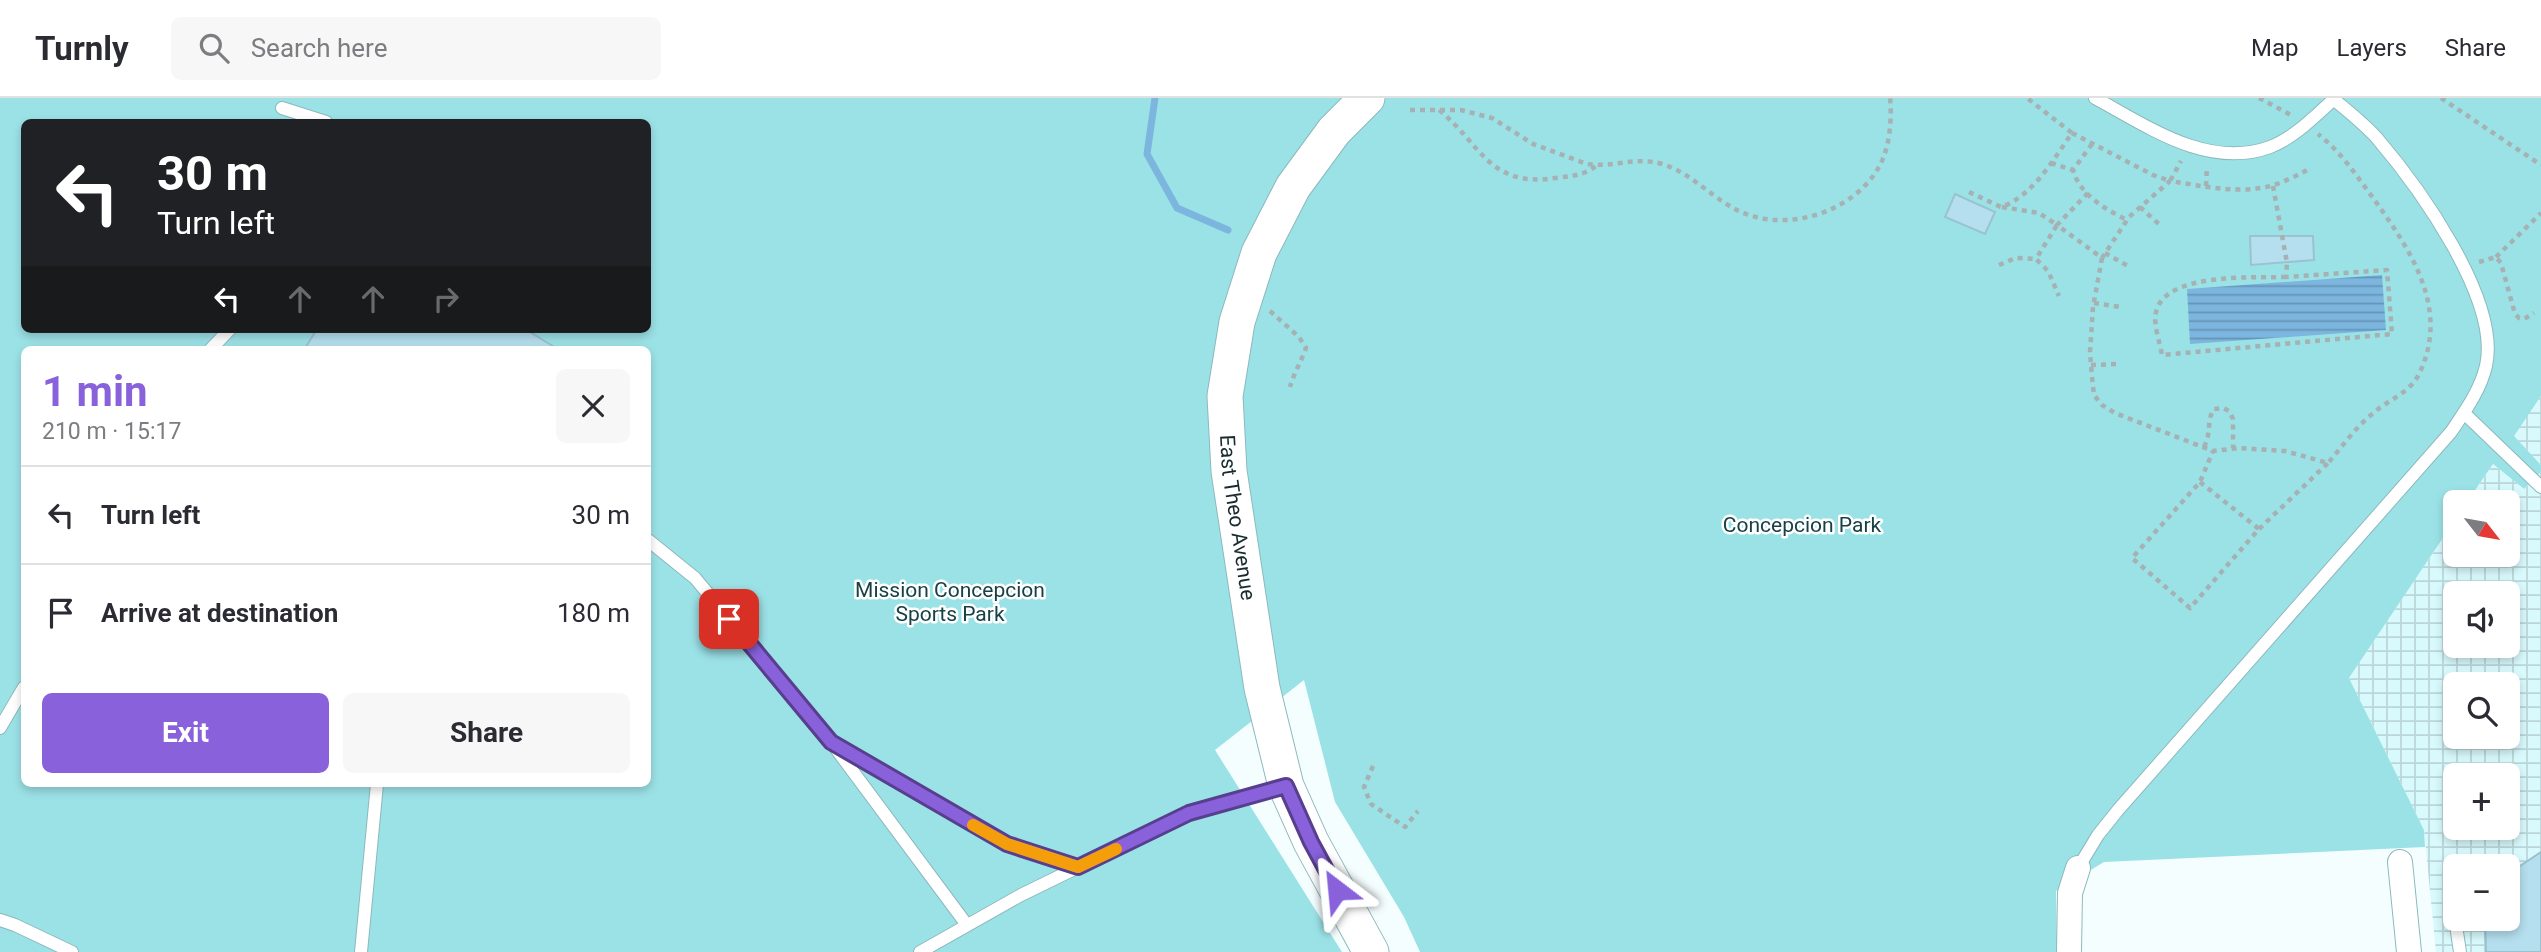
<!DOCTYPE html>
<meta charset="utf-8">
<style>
body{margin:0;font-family:Roboto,sans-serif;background:#f7f7f7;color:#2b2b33;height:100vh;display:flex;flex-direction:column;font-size:26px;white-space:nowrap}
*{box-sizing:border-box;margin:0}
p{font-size:23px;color:#7c7c81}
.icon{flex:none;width:38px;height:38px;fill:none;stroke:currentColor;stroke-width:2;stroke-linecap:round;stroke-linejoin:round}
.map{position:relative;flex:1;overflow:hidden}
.details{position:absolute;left:21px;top:248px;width:630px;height:441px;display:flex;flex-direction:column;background:#fff;border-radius:10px;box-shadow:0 4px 10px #0003}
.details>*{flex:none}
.banner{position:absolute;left:21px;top:21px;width:630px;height:214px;border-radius:10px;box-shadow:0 4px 10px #0003;background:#202124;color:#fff;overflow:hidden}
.needle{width:46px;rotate:121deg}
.buttons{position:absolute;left:2443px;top:392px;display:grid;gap:14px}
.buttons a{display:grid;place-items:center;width:77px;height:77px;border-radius:10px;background:#fff;box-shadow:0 4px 10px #0003;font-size:35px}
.pin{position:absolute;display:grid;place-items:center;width:60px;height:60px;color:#fff;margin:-30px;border-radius:14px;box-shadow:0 4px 10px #0006}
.me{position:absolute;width:77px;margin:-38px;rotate:331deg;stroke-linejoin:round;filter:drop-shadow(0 0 5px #0008)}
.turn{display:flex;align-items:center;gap:24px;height:147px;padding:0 21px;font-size:32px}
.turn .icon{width:91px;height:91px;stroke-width:2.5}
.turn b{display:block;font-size:49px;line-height:60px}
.lanes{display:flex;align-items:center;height:66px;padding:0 21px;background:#0003;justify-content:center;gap:35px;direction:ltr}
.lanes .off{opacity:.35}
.round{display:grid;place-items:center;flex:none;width:74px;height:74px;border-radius:10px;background:#f7f7f7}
.headline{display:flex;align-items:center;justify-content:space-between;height:119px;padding:0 21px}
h1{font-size:42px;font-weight:700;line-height:52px;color:#8861db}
.action{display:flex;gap:14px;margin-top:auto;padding:14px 21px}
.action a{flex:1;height:80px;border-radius:10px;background:#8861db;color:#fff;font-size:28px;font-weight:700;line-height:80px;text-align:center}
.action a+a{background:#f7f7f7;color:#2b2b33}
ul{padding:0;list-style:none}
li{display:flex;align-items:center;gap:21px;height:98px;padding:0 21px;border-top:2px solid #e1e1e2}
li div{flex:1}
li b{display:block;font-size:26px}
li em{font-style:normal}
header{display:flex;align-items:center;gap:42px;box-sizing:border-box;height:98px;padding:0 35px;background:#fff;border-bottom:2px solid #e1e1e2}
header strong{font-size:33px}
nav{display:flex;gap:38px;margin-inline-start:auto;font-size:24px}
.search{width:490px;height:63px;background:#f7f7f7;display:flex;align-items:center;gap:18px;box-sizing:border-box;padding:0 24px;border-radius:10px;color:#7c7c81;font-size:26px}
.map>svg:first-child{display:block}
</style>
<header>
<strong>Turnly</strong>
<div class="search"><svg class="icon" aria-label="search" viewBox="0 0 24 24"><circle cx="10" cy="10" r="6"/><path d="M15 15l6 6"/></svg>Search here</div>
<nav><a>Map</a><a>Layers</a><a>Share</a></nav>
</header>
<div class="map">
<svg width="2541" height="854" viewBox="0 0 2541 854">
<defs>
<pattern id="industrial-grid" width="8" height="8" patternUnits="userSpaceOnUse" patternTransform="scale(1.75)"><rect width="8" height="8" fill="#d9fafd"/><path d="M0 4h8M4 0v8" fill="none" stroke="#bad6d9"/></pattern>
<pattern id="water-rules" width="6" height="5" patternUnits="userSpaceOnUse" patternTransform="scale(1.75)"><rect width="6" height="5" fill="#7cb6df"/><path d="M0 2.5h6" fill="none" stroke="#6594b5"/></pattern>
</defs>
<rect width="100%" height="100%" fill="#f5feff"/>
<g fill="url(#industrial-grid)" fill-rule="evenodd">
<polygon points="2541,298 2541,367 2513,338"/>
<path d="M2493,366L2524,391L2541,374V854H2436L2424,732L2349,580L2455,422V457H2508V404H2467ZM2455,495H2508V548H2455ZM2455,586H2508V639H2455ZM2455,677H2508V730H2455ZM2455,768H2508V821H2455Z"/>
</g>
<path fill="#9be2e7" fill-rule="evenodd" d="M0,0H2541V298L2514,338L2541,367V374L2524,391L2493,366L2467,404H2455V422L2349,580L2424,732L2425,749L2104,764L2056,793L2057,854H1420L1404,819L1335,704L1304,582L1215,652L1342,854H0ZM24,24H648V231H24ZM24,252H648V686H24Z"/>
<polygon fill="url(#water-rules)" points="2382,177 2386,232 2190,246 2187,191"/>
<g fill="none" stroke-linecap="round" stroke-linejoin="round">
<polyline stroke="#7cb6df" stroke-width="7" points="1155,0 1147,56 1177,110 1228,132"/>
</g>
<g fill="#b5dfee" stroke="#9ac3d1" stroke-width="2">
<polygon points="1955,96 1995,114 1985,136 1945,119"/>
<polygon points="2250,138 2313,138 2314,162 2251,167"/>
<polygon points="317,231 525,231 559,252 304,252"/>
<polygon points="2541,754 2541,854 2486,854 2485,821 2508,821 2508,776"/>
</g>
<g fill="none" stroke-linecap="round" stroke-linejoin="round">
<g stroke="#8cb9bd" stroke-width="14">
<g id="lane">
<path d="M2095,0C2147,28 2208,72 2270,49C2294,40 2315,18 2334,1"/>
<polyline points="282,10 326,24"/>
<polyline points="210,252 230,231"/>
<polyline points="2464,315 2541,389"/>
<polyline points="648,442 695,480 831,644 967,827"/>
<polyline points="0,630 24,589"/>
<polyline points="836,647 1007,746 1078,769"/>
<path d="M2078,770L2098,737L2118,712L2451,334C2465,313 2480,293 2486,268C2501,202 2418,88 2376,39C2363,25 2347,12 2332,0"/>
<polyline points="0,822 15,827 72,854"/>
<polyline points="2457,834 2460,854"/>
<polyline points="361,854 377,686"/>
<polyline points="920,854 1021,797 1189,715 1285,688"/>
</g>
</g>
<g stroke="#8cb9bd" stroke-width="26">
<g id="street">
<polyline points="2400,764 2409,854"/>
<polyline points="2069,854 2070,795 2078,770"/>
</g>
</g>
<g stroke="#8cb9bd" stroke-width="37">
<g id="secondary">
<path id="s1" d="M1367,0L1334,33L1293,89L1259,155L1237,224L1225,298L1229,373L1262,590L1286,688L1311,744L1371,854"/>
</g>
</g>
<g stroke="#a5b1b2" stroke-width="4.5" stroke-dasharray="5 5" stroke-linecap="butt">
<polyline points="2259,0 2291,17"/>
<polyline points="2441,0 2541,67"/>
<path d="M1410,12H1461L1492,20L1533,46L1587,66C1612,70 1636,58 1662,66C1695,76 1716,106 1749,117C1797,133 1860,110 1882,63C1890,45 1892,19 1890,0"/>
<path d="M1439,12C1481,46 1489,90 1555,80C1570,78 1583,78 1596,68"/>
<polyline points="2072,35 2153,77 2170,83 2181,63"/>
<path d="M2092,46L2073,72C2080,97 2105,111 2127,122"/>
<polyline points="2051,65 2073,72"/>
<polyline points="2206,88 2207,68"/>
<path d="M2273,88L2287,165L2286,179L2387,172L2392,236L2162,257C2160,245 2153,226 2156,214C2165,174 2254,180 2286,179"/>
<path d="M1969,94L2001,109C2033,98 2053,62 2072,35L2027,0"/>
<path d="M2088,95L2057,127L2102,160L2129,119L2170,83C2203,88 2241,97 2274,87C2286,83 2298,77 2309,71"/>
<polyline points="2002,109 2039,115 2057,127 2036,161 2048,173 2059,198"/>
<polyline points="2140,109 2161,128"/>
<polyline points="2105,155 2128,168"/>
<polyline points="2496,159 2541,115"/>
<path d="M2102,160L2093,209L2090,254L2092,279L2094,297L2102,307L2115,315L2213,353L2239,350L2285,353L2328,365C2342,349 2355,330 2371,317C2387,302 2409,296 2419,276C2451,211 2410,151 2373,100C2356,77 2341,54 2318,36"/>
<polyline points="2479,164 2496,159 2501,165 2515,216 2519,220 2524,221 2534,215"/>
<polyline points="1999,167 2016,160 2036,161"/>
<polyline points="2094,205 2121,209"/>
<path d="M1270,213L1299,239L1306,250C1301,264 1294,275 1290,289"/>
<polyline points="2091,267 2118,266"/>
<path d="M2204,349C2212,334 2206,323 2214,311L2223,310L2229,313L2233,321V350"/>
<polyline points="2200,384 2259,431 2190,510 2132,460 2200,384 2213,353"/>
<polyline points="2259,431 2328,365"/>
<polyline points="1373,668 1364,689 1371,706 1405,729 1418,713"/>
</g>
<use href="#lane" stroke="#fff" stroke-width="12"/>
<use href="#street" stroke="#fff" stroke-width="24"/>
<use href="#secondary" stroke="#fff" stroke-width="35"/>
</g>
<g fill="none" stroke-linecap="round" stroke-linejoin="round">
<g stroke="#583f8e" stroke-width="18">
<polyline id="route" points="729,521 831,644 1007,746 1078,769 1189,715 1286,688 1311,744 1337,792"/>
</g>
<use href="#route" stroke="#8861db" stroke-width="12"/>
<polyline stroke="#f59e0b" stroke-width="12" points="973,727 1007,746 1078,769 1116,751"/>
</g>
<g text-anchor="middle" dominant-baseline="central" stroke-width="5" stroke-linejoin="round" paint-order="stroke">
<g font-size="21" fill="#192b2d" stroke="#fff">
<text stroke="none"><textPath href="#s1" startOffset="460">East Theo Avenue</textPath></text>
</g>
<g font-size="21" fill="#184145" stroke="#fff">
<text x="1802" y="427">Concepcion Park</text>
<text x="950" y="492">Mission Concepcion<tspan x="950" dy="24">Sports Park</tspan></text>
</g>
</g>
</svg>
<div class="buttons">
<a><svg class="needle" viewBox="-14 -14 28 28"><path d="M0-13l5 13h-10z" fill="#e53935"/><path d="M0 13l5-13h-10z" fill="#7c7c81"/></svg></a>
<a><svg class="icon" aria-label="sound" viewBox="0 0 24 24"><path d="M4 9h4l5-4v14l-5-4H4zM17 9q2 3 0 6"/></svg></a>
<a><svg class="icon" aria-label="search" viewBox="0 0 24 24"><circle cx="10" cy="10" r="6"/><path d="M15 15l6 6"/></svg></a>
<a>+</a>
<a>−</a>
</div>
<div class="pin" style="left:729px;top:521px;background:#d93025"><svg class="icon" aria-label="arrive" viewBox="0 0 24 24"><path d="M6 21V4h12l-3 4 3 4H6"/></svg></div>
<svg class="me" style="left:1337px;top:792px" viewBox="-20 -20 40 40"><path d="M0-17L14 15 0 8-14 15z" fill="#8861db" stroke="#fff" stroke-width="4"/></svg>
<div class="banner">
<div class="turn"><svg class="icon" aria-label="left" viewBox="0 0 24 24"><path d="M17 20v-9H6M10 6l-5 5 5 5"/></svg><div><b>30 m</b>Turn left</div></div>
<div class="lanes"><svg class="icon" aria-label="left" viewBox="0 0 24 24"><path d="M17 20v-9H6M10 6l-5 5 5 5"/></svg><svg class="icon off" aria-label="ahead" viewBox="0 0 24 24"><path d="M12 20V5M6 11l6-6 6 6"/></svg><svg class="icon off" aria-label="ahead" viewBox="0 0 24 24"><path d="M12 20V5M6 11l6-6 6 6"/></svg><svg class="icon off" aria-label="right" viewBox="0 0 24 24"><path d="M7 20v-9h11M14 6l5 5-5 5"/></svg></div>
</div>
<section class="details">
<div class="headline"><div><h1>1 min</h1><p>210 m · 15:17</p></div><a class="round"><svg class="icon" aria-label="close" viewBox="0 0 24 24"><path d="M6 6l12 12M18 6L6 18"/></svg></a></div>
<ul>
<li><svg class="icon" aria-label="left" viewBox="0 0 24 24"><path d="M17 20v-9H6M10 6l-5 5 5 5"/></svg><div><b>Turn left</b></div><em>30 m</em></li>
<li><svg class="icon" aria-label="arrive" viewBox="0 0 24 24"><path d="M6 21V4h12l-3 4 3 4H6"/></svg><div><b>Arrive at destination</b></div><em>180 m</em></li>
</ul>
<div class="action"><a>Exit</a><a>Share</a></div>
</section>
</div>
